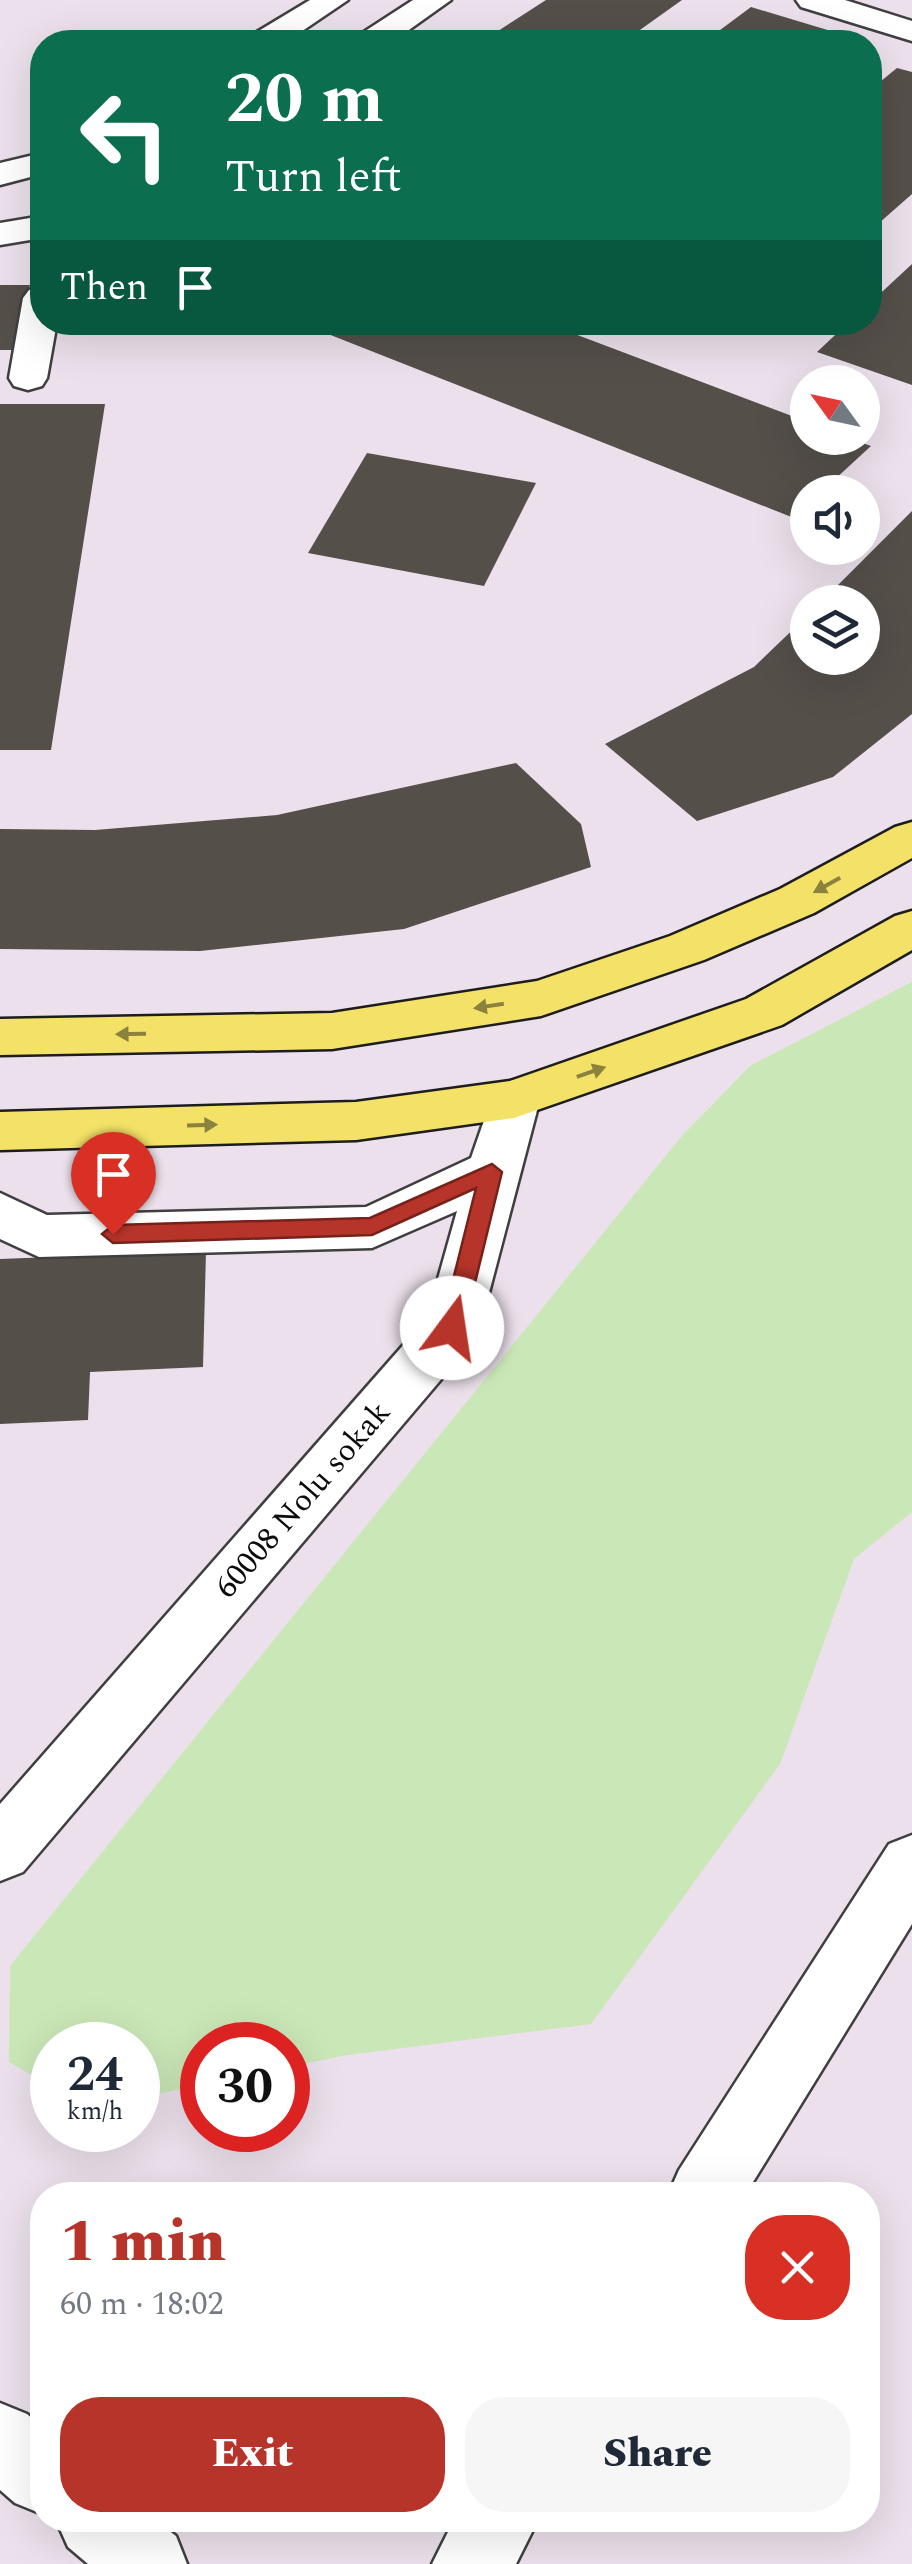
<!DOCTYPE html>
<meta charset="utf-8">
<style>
body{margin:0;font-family:Spectral,serif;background:#f6f6f7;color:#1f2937;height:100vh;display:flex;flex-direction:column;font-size:38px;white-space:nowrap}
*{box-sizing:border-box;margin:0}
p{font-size:32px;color:#747a83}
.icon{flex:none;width:55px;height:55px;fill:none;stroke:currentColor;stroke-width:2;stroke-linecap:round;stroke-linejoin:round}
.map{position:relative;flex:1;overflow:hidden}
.side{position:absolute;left:30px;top:2182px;width:850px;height:350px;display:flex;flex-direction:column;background:#fff;border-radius:40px;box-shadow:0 10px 40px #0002}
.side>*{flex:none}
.top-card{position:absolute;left:30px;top:30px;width:852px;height:305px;border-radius:40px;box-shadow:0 10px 40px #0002;background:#0b6e4f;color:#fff;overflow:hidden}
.needle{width:65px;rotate:303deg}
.buttons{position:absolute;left:790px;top:365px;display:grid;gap:20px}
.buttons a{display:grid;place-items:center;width:90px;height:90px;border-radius:50%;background:#fff;box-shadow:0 10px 40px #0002;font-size:50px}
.speed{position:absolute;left:30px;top:2022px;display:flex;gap:20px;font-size:50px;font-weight:700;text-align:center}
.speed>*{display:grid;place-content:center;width:130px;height:130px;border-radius:50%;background:#fff;box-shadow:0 10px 40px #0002;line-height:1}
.speed small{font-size:25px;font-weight:400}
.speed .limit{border:15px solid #d22;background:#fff;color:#111}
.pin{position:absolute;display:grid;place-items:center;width:85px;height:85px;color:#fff;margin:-102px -42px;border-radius:50% 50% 50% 0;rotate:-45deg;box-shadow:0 0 10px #0007}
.pin .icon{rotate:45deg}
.me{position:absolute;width:110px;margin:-55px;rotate:14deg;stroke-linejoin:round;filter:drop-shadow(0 0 8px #0008)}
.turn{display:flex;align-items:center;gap:35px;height:210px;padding:0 30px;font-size:45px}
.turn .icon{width:130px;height:130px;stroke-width:2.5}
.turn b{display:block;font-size:70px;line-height:85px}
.then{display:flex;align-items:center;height:95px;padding:0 30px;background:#0003;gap:20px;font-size:38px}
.round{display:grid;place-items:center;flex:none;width:105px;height:105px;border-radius:40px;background:#f6f6f7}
.summary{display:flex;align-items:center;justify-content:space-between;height:170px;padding:0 30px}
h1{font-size:60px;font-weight:800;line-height:75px;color:#b6342a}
.button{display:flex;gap:20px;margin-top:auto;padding:20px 30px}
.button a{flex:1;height:115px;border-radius:40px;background:#b6342a;color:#fff;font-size:40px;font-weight:800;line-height:115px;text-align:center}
.button a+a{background:#f6f6f7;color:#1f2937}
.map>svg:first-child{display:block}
</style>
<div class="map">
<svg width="912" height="2564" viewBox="0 0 912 2564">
<rect width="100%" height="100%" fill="#fefdec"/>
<path fill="#ebe0eb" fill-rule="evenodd" d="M0,0H912V2564H0ZM42,42H870V322H42ZM808,382H862V438H808ZM808,492H862V548H808ZM808,602H862V658H808ZM52,2045H138V2130H52ZM202,2045H288V2130H202ZM42,2195H868V2520H42Z"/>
<polygon fill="#cae7b7" points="912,982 912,1512 854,1559 780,1764 591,2024 348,2055 288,2067 288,2045 202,2045 202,2085 138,2098 138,2045 52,2045 52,2087 9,2062 10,1966 681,1137 750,1066"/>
<g fill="#544f49">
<polygon points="546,0 682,0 623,42 481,42"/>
<polygon points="751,7 854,38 848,42 704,42"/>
<polygon points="897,68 912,72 912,194 870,231 870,90"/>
<polygon points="912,264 912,385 817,352 849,322 870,322 870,303"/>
<polygon points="0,285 30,285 16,350 0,350"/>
<polygon points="109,322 178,322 178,323 158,331 111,328"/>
<polygon points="344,322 543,322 808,422 808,438 848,438 871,446 821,492 808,492 808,505 794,518 328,334"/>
<polygon points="723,322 768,322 755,334"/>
<polygon points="0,404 105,404 51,750 0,750"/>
<polygon points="367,453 536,483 484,586 308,553"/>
<polygon points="912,511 912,714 833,777 697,821 605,744 754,667 808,615 808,658 862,658 862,602 821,602"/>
<polygon points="516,763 581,824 591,867 404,929 200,951 0,949 0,829 95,830 277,815"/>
<polygon points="206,1251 203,1367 90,1372 88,1420 0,1424 0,1259"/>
</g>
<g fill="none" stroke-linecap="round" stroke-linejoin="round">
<g stroke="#3f3f3f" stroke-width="5">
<g id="minor">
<polygon points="310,0 348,0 286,42 248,42 252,35"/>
<polygon points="413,0 451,0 392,42 355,42 359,35"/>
<polygon points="796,0 845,0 912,21 912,41 801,7"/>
<polygon points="42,153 42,174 0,185 0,163"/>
<polygon points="42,216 42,238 0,245 0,223"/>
<polygon points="42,287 42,322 57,322 47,378 42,386 28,390 14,386 9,378 23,298 29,290"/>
<polygon points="514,1080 532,1086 540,1099 480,1327 472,1343 23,1872 0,1881 0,1804 427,1318 457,1211 372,1248 39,1257 0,1239 0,1193 47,1215 366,1207 471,1158 496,1086"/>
<polygon points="912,1835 912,1924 745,2195 668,2195 679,2170 889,1844"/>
<polygon points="0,2403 27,2414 42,2427 42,2514 15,2503 0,2490"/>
<polygon points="56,2520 155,2520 176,2536 187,2564 88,2564 68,2547"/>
<polygon points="454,2520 538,2520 516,2564 432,2564"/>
</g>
</g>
<g stroke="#1d1d1d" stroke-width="5">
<g id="major">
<polygon points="912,822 912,858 814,913 704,960 541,1016 332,1049 0,1055 0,1019 332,1013 537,981 670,936 780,889 895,827"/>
<polygon points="912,911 912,950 782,1025 514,1118 356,1140 0,1150 0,1112 356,1102 510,1081 746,999 895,916"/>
</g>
</g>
<use href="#minor" fill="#fff" fill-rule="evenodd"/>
<use href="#major" fill="#f3e267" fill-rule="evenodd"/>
</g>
<defs><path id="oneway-solid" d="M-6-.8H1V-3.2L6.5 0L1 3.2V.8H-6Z" transform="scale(2.5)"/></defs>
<g fill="#8b823e">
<use href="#oneway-solid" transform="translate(827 885) rotate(151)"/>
<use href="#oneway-solid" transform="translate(489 1006) rotate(171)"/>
<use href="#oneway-solid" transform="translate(131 1034) rotate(179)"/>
<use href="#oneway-solid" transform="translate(591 1072) rotate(-19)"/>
<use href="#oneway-solid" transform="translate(202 1125) rotate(-2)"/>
</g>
<polygon fill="#b6342a" stroke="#76221b" stroke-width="2.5" points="492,1164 502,1172 464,1328 452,1337 441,1328 476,1188 372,1235 113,1243 102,1234 113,1225 370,1218"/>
<g text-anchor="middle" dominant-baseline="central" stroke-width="10" stroke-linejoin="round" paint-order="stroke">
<g font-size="32" fill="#0c0c0c" stroke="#fff">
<text transform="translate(303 1500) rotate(-49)">60008 Nolu sokak</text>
</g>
</g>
</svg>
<div class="buttons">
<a><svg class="needle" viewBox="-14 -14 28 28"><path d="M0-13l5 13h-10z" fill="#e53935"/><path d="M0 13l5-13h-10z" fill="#747a83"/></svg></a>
<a><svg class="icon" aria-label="sound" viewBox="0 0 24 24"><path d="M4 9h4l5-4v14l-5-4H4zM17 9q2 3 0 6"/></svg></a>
<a><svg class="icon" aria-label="layers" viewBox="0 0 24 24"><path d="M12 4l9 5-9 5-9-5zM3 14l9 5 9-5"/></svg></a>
</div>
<div class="speed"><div>24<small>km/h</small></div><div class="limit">30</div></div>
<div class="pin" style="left:113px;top:1234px;background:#d93025"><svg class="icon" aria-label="arrive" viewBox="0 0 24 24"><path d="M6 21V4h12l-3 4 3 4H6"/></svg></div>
<svg class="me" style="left:452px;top:1328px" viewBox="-20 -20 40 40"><circle r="19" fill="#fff"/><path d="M0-13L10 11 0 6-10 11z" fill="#b6342a"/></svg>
<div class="top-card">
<div class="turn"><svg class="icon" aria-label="left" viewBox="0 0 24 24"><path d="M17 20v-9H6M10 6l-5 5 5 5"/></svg><div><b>20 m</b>Turn left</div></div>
<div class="then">Then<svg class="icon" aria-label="arrive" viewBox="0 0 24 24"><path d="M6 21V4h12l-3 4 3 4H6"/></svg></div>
</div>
<section class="side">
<div class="summary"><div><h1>1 min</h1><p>60 m · 18:02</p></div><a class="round" style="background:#d93025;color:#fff"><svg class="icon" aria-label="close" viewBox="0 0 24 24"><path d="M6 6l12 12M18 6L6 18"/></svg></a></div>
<div class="button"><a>Exit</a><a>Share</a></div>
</section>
</div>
